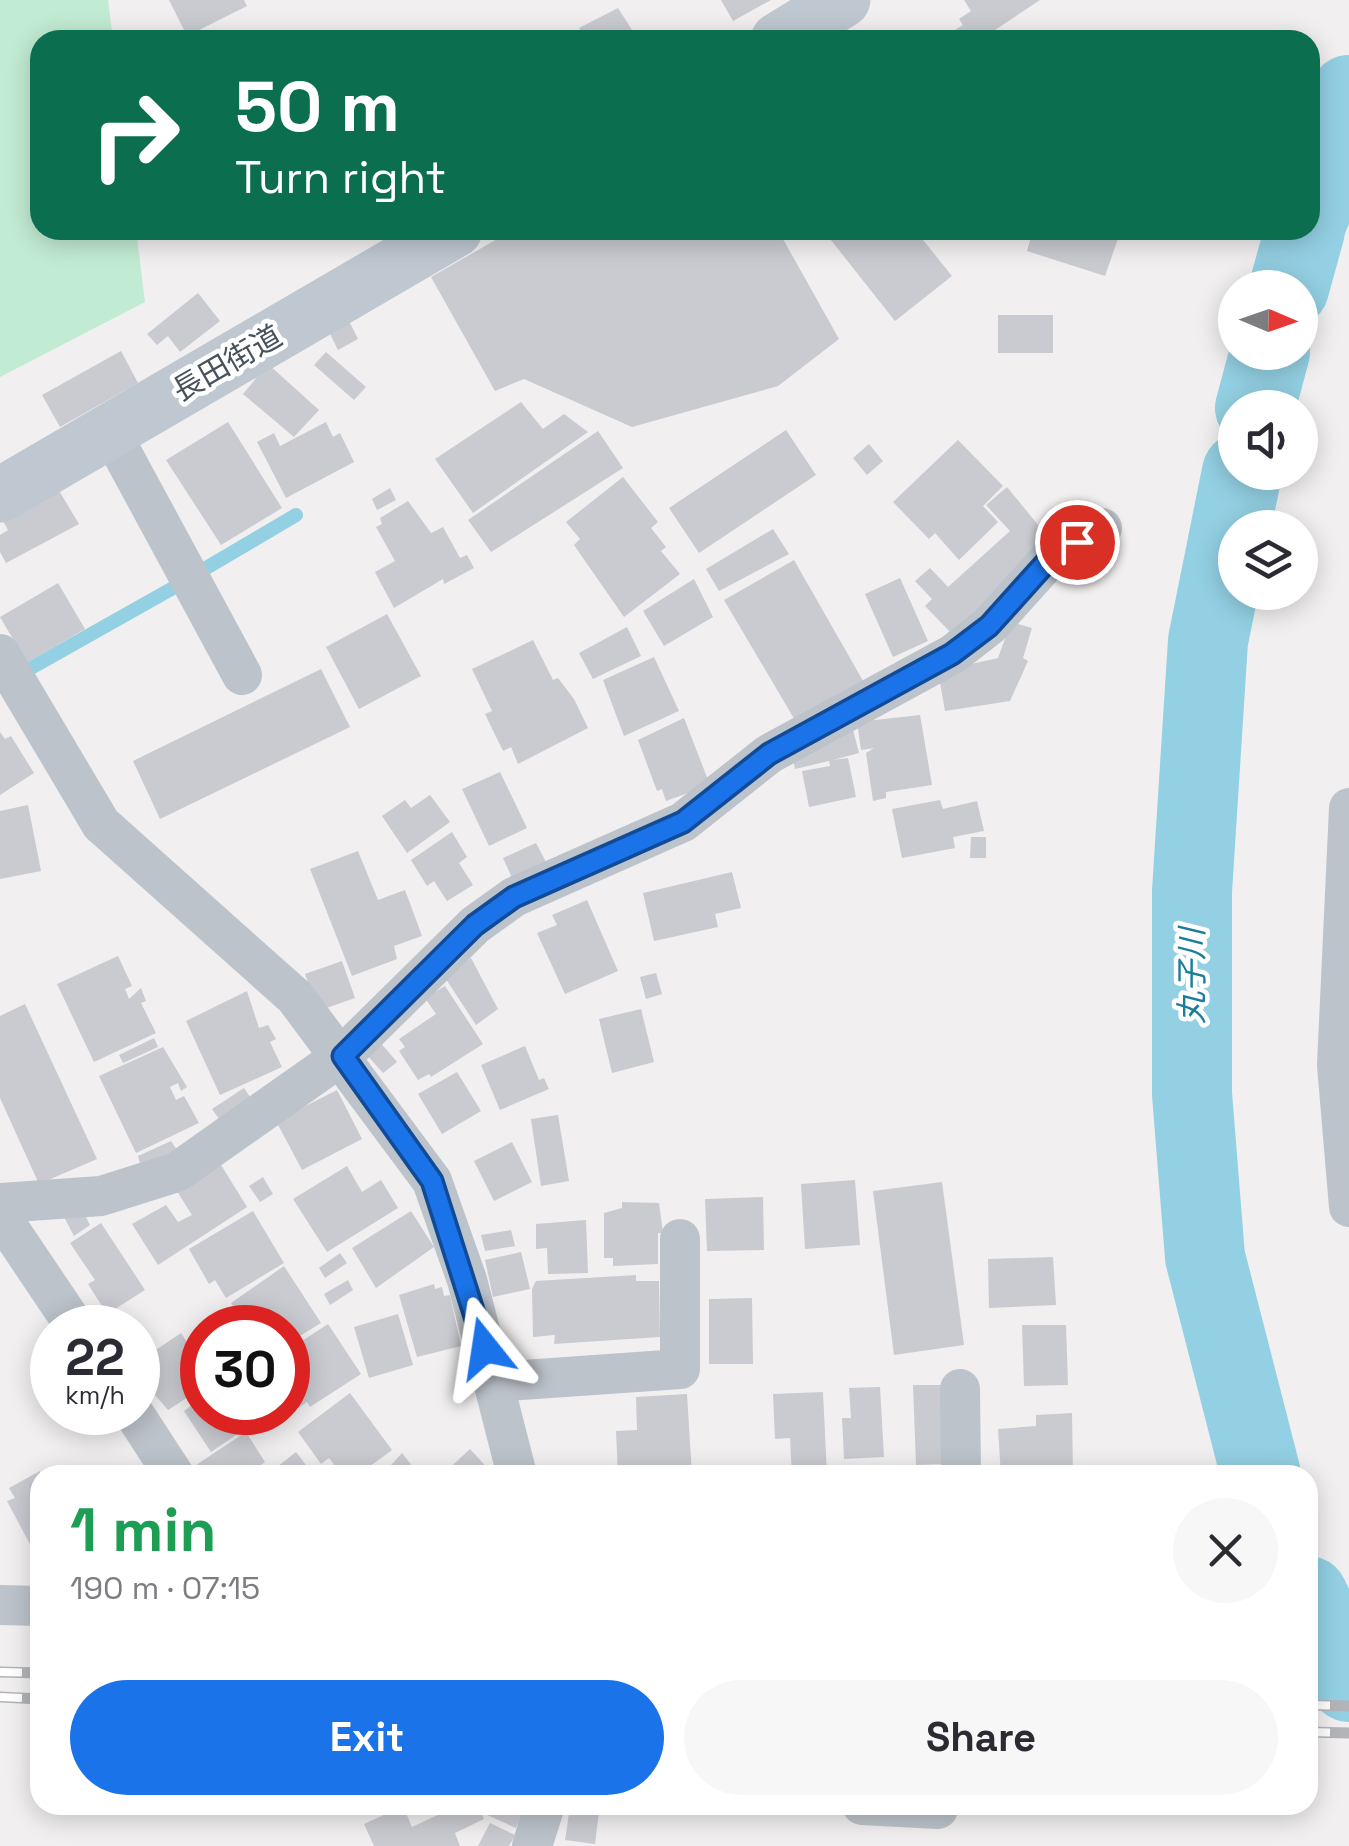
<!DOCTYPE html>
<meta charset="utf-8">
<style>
body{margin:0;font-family:"Space Grotesk","Noto Sans JP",sans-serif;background:#f7f7f7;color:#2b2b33;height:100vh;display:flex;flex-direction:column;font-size:38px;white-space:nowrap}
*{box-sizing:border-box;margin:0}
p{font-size:32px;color:#7c7c81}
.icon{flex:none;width:55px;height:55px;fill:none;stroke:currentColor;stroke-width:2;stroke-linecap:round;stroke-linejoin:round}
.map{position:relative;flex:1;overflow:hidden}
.panel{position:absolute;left:30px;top:1465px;width:1288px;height:350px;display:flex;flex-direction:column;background:#fff;border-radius:30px;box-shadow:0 5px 25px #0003}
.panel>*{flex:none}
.banner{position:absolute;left:30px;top:30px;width:1290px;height:210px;border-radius:30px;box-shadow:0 5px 25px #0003;background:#0b6e4f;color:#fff;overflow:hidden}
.needle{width:65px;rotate:92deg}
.controls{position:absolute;left:1218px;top:270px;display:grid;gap:20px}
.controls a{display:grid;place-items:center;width:100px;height:100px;border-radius:50%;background:#fff;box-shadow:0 5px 25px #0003;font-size:50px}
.speed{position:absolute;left:30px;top:1305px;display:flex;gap:20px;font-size:50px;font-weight:700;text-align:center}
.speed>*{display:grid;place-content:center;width:130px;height:130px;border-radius:50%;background:#fff;box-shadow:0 5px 25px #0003;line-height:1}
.speed small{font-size:25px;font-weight:400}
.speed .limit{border:15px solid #d22;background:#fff;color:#111}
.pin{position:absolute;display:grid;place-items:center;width:85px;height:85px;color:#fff;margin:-42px;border:5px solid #fff;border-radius:50%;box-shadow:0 2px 10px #0007}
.me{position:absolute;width:110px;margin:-55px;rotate:345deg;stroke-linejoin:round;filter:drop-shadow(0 0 8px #0008)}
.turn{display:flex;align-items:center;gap:35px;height:210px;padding:0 40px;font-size:45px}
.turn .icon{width:130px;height:130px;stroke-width:2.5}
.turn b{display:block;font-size:70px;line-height:85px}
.round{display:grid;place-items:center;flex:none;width:105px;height:105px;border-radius:52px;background:#f7f7f7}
.head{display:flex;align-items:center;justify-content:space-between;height:170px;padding:0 40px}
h1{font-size:60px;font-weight:600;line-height:75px;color:#1e9e55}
.primary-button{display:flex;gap:20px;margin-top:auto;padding:20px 40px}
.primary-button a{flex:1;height:115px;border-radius:60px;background:#1a73e8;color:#fff;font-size:40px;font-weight:600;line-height:115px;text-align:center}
.primary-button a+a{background:#f7f7f7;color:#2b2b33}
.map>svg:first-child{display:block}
</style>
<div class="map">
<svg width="1349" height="1846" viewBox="0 0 1349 1846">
<rect width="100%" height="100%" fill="#f1efef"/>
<polygon fill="#c2ebd3" points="0,0 108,0 113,40 40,40 40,230 136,230 145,302 0,377"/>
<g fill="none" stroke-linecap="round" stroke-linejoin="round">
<g stroke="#93d0e3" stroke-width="14">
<polyline points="201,571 296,515"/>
<polyline points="31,668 173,588"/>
</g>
<g stroke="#93d0e3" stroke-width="80">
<polyline points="1310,214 1349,95"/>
<polyline points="1289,288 1305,230"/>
<polyline points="1255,408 1270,352"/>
<polyline points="1242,472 1208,641 1192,891 1192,1094 1205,1257 1261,1475"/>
<polyline points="1308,1596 1349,1682"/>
</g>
</g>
<g fill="#c9cbd1">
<polygon points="169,0 244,0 247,6 187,36"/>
<polygon points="721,0 771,0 733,21"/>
<polygon points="964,0 1040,0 980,40 938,40 963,25 959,19 971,11"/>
<polygon points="618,8 632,30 620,40 586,40 579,28"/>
<polygon points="513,230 778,230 839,339 778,386 632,427 524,379 495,391 431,277"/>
<polygon points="823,230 915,230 952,276 895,321"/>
<polygon points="1033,230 1121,230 1105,276 1027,251"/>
<polygon points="198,293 220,321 180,352 168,336 157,345 147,334"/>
<rect x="998" y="315" width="55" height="38"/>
<polygon points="349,321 358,339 338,350 329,332"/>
<polygon points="121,351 138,383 60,427 42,395"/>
<polygon points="326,352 366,387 354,400 314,365"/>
<polygon points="268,364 319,410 294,437 243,394"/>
<polygon points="521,402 543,429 564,414 588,432 473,513 435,459"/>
<polygon points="228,422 282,508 221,545 166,460"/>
<polygon points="326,422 333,437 340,433 354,462 286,498 257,442 274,433 280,446"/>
<polygon points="786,430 816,475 699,553 669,508"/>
<polygon points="598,431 623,468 491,552 468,520"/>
<polygon points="958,440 1003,486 983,506 998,522 959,560 935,533 929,539 893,502"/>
<polygon points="869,444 883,461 867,475 853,458"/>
<polygon points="623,477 658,522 651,528 666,547 661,551 680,574 624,617 574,545 580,539 566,522"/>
<polygon points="1007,487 1052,542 952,634 925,606 932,599 915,581 930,568 948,587 1010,531 986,505"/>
<polygon points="390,488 396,500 377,510 372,499"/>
<polygon points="58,489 79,524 6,563 0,552 0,535 8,530 3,521"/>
<polygon points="408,501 431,533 443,527 460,558 467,555 474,568 444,584 443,579 394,608 375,572 395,561 376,527 382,524 380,518"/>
<polygon points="773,529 789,554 719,591 706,569"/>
<polygon points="794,560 866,686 799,727 724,600"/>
<polygon points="900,578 928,641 893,657 865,594"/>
<polygon points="694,579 713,617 664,646 643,611"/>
<polygon points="58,583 85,629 27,663 0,617"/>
<polygon points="387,614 421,676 359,709 326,647"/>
<polygon points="1011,622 1032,628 1023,658 1028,661 1010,701 945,711 939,677 953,668 998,658"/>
<polygon points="627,627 641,656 593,679 579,653"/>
<polygon points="533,640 553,680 558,678 574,699 588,728 518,764 511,747 503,751 485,714 492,711 472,669"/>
<polygon points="654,657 679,711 624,736 603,680"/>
<polygon points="321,669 350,727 160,819 133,761"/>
<polygon points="920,715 932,785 886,792 886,798 873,801 866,753 874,748 861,750 857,722"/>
<polygon points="684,718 710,785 666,801 662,789 657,791 638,740"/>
<polygon points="851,722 859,753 833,760 848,758 856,797 809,807 802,771 830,766 829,761 795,769 792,755"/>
<polygon points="0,732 5,739 11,736 34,773 0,795"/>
<polygon points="500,772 527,828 489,846 462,789"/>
<polygon points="430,795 450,822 407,853 382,816 405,800 411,808"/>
<polygon points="940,800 943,809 977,801 984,831 953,837 955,848 902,858 892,809"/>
<polygon points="28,805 41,871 0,879 0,811"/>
<polygon points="452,832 467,857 459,863 473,885 447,901 434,881 427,886 411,860"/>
<polygon points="971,837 986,837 986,858 970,858"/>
<polygon points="536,843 548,866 514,882 503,858"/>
<polygon points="358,851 378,900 405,890 422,936 394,946 397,959 352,976 310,869"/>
<polygon points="732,872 741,908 715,914 718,927 654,941 643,893"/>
<polygon points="587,900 618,971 565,994 537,933 557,925 552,915"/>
<polygon points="118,956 132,986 125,989 129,999 141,988 146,1001 141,1003 156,1033 94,1062 57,984"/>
<polygon points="471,958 498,1009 476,1025 444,976"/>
<polygon points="342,961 355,998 318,1011 305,974"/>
<polygon points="656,973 662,994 646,999 640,977"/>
<polygon points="445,986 483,1044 431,1077 429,1074 418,1080 399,1051 405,1047 399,1039 436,1014 425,998"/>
<polygon points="247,991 259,1028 268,1025 276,1039 270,1042 282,1067 220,1095 186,1021"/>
<polygon points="25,1004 97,1159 39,1184 0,1098 0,1016"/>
<polygon points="641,1009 654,1062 612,1073 599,1019"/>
<polygon points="154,1038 158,1047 123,1063 119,1055"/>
<polygon points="380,1042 397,1062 383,1073 366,1054"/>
<polygon points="525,1046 539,1080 544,1078 549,1089 500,1110 481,1065"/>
<polygon points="163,1047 187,1087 181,1091 178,1083 170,1087 176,1100 184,1096 199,1123 136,1153 99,1076"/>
<polygon points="457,1072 481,1111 442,1134 418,1094"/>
<polygon points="244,1088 250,1097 219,1119 212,1109"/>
<polygon points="337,1090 362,1139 302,1170 276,1121"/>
<polygon points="558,1115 569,1181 541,1186 531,1119"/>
<polygon points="171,1141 177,1150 141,1167 138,1156"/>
<polygon points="512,1142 532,1182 494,1201 474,1161"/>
<polygon points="218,1160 247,1207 158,1265 132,1224 166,1205 178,1222 192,1215 175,1188"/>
<polygon points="347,1166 362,1192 381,1180 398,1208 327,1252 293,1199"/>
<polygon points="263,1177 273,1194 260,1202 249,1186"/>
<polygon points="855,1180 860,1245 805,1249 801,1184"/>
<polygon points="942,1182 964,1345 894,1355 873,1191"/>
<polygon points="763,1197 764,1250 707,1251 705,1199"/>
<polygon points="622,1202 659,1203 663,1233 658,1233 658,1264 613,1266 613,1258 604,1258 604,1213 622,1208"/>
<polygon points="253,1211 284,1263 226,1298 215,1280 209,1284 189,1249"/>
<polygon points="411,1211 434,1247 376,1288 352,1248"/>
<polygon points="63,1215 85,1215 90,1225 74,1236"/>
<polygon points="586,1220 588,1273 548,1274 547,1248 536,1249 536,1224"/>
<polygon points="101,1223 145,1290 107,1314 88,1284 95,1280 70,1243"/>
<polygon points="511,1230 515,1246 485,1251 481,1235"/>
<polygon points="521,1252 530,1289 493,1297 485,1260"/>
<polygon points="340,1253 347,1263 325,1278 319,1268"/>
<polygon points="1053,1257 1056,1305 989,1308 988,1259"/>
<polygon points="284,1266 321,1323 295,1339 285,1324 238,1328 244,1323 231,1303"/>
<polygon points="636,1275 636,1281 659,1281 660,1337 554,1344 555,1335 533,1337 532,1289 536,1281"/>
<polygon points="348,1280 353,1290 330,1305 324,1294"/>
<polygon points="434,1284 435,1289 442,1287 444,1296 450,1295 461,1346 417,1357 399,1295"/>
<polygon points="752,1298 753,1364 709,1364 709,1299"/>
<polygon points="398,1314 413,1365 369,1378 354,1327"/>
<polygon points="328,1324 361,1374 310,1407 307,1402 292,1412 288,1394 296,1389 288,1377 288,1350"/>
<polygon points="1022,1325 1066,1325 1068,1385 1024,1386"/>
<polygon points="181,1333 202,1365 202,1388 168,1410 143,1381 148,1377 138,1362"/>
<polygon points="913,1385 946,1385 948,1464 916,1465"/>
<polygon points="880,1387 884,1457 844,1459 842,1418 851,1418 849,1388"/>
<polygon points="823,1392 827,1475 792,1475 790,1438 775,1439 773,1394"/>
<polygon points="350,1393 392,1450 358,1475 342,1475 329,1458 321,1464 298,1432"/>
<polygon points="687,1394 692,1475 618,1475 616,1431 637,1430 636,1397"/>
<polygon points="202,1398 202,1412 234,1412 245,1429 211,1452 184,1411"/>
<polygon points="1072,1413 1073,1475 1001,1475 998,1429 1036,1426 1036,1415"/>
<polygon points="246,1432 265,1462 258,1467 263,1473 189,1475 187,1471"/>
<polygon points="470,1449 494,1475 442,1475"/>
<polygon points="296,1452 309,1469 313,1467 319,1475 284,1475 277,1467"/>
<polygon points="402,1453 413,1467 404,1475 382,1475"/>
<polygon points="40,1471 40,1563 7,1501 15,1498 9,1488"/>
<polygon points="441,1805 478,1805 484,1819 455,1833 460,1846 374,1846 364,1824 403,1806 412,1827 444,1812"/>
<polygon points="484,1805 526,1805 516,1828 485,1814"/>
<polygon points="570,1807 599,1811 595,1844 565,1840"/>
<polygon points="490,1823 515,1835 509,1846 478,1846"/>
</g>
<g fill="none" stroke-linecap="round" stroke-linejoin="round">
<g stroke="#bcc3ca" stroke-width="40">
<polyline points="110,431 242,675"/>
<polyline points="0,654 101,824 295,997 432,1181 467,1280 517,1475"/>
<polyline points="1349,808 1337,1065 1349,1207"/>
<polyline points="0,1203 101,1196 177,1172 343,1055 475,925 514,897 683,822 769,754 953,654 989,626 1052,556 1102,528"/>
<polyline points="0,1215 76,1328"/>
<polyline points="494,1382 680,1369 680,1239"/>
<polyline points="960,1389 961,1475"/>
<polyline points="133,1412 174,1475"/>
<polyline points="0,1605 40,1606"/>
<polyline points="862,1805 938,1809"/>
<polyline points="532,1846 545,1805"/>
</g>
<g stroke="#bfc7d1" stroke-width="55">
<polyline points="778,40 843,0"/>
<polyline points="0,495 455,230"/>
</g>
<g stroke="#b2b4b9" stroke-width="11">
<g id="rail">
<polyline points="0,1672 40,1673"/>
<polyline points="0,1697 40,1699"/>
<polyline points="1308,1705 1349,1706"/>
<polyline points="1308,1732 1349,1733"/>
</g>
</g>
<use href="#rail" stroke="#fff" stroke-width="8" stroke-dasharray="22" stroke-linecap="butt"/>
</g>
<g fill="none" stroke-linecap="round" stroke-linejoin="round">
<g stroke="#114b97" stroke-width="25">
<polyline id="route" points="485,1348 432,1181 343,1056 475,925 514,897 683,822 769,754 952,654 989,626 1052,556 1077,542"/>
</g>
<use href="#route" stroke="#1a73e8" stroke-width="18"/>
</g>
<g text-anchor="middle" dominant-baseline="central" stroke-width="9" stroke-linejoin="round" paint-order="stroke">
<g font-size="30" fill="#49525b" stroke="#fff">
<text transform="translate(227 363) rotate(-30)">長田街道</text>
</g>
<g font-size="32" font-style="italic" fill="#1a7d9c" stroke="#fff">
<text transform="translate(1192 976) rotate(-90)">丸子川</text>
</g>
</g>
</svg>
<div class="controls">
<a><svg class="needle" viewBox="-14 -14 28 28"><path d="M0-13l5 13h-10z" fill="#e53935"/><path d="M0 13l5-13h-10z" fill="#7c7c81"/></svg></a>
<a><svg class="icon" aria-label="sound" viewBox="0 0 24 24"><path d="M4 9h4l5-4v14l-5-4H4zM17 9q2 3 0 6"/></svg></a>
<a><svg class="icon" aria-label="layers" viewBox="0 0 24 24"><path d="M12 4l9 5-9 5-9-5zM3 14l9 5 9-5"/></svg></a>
</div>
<div class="speed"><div>22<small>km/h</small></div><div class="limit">30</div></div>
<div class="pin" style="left:1077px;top:542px;background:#d93025"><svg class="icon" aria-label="arrive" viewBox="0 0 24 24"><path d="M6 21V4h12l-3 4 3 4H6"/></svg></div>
<svg class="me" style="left:485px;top:1348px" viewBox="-20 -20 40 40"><path d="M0-17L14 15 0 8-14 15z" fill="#1a73e8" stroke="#fff" stroke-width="4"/></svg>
<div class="banner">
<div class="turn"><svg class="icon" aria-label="right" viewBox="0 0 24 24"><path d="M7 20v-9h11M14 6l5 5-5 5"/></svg><div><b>50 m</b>Turn right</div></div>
</div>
<section class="panel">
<div class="head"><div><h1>1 min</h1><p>190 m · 07:15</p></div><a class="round"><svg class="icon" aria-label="close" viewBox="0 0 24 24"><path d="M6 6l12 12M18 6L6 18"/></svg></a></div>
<div class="primary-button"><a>Exit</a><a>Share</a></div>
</section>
</div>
